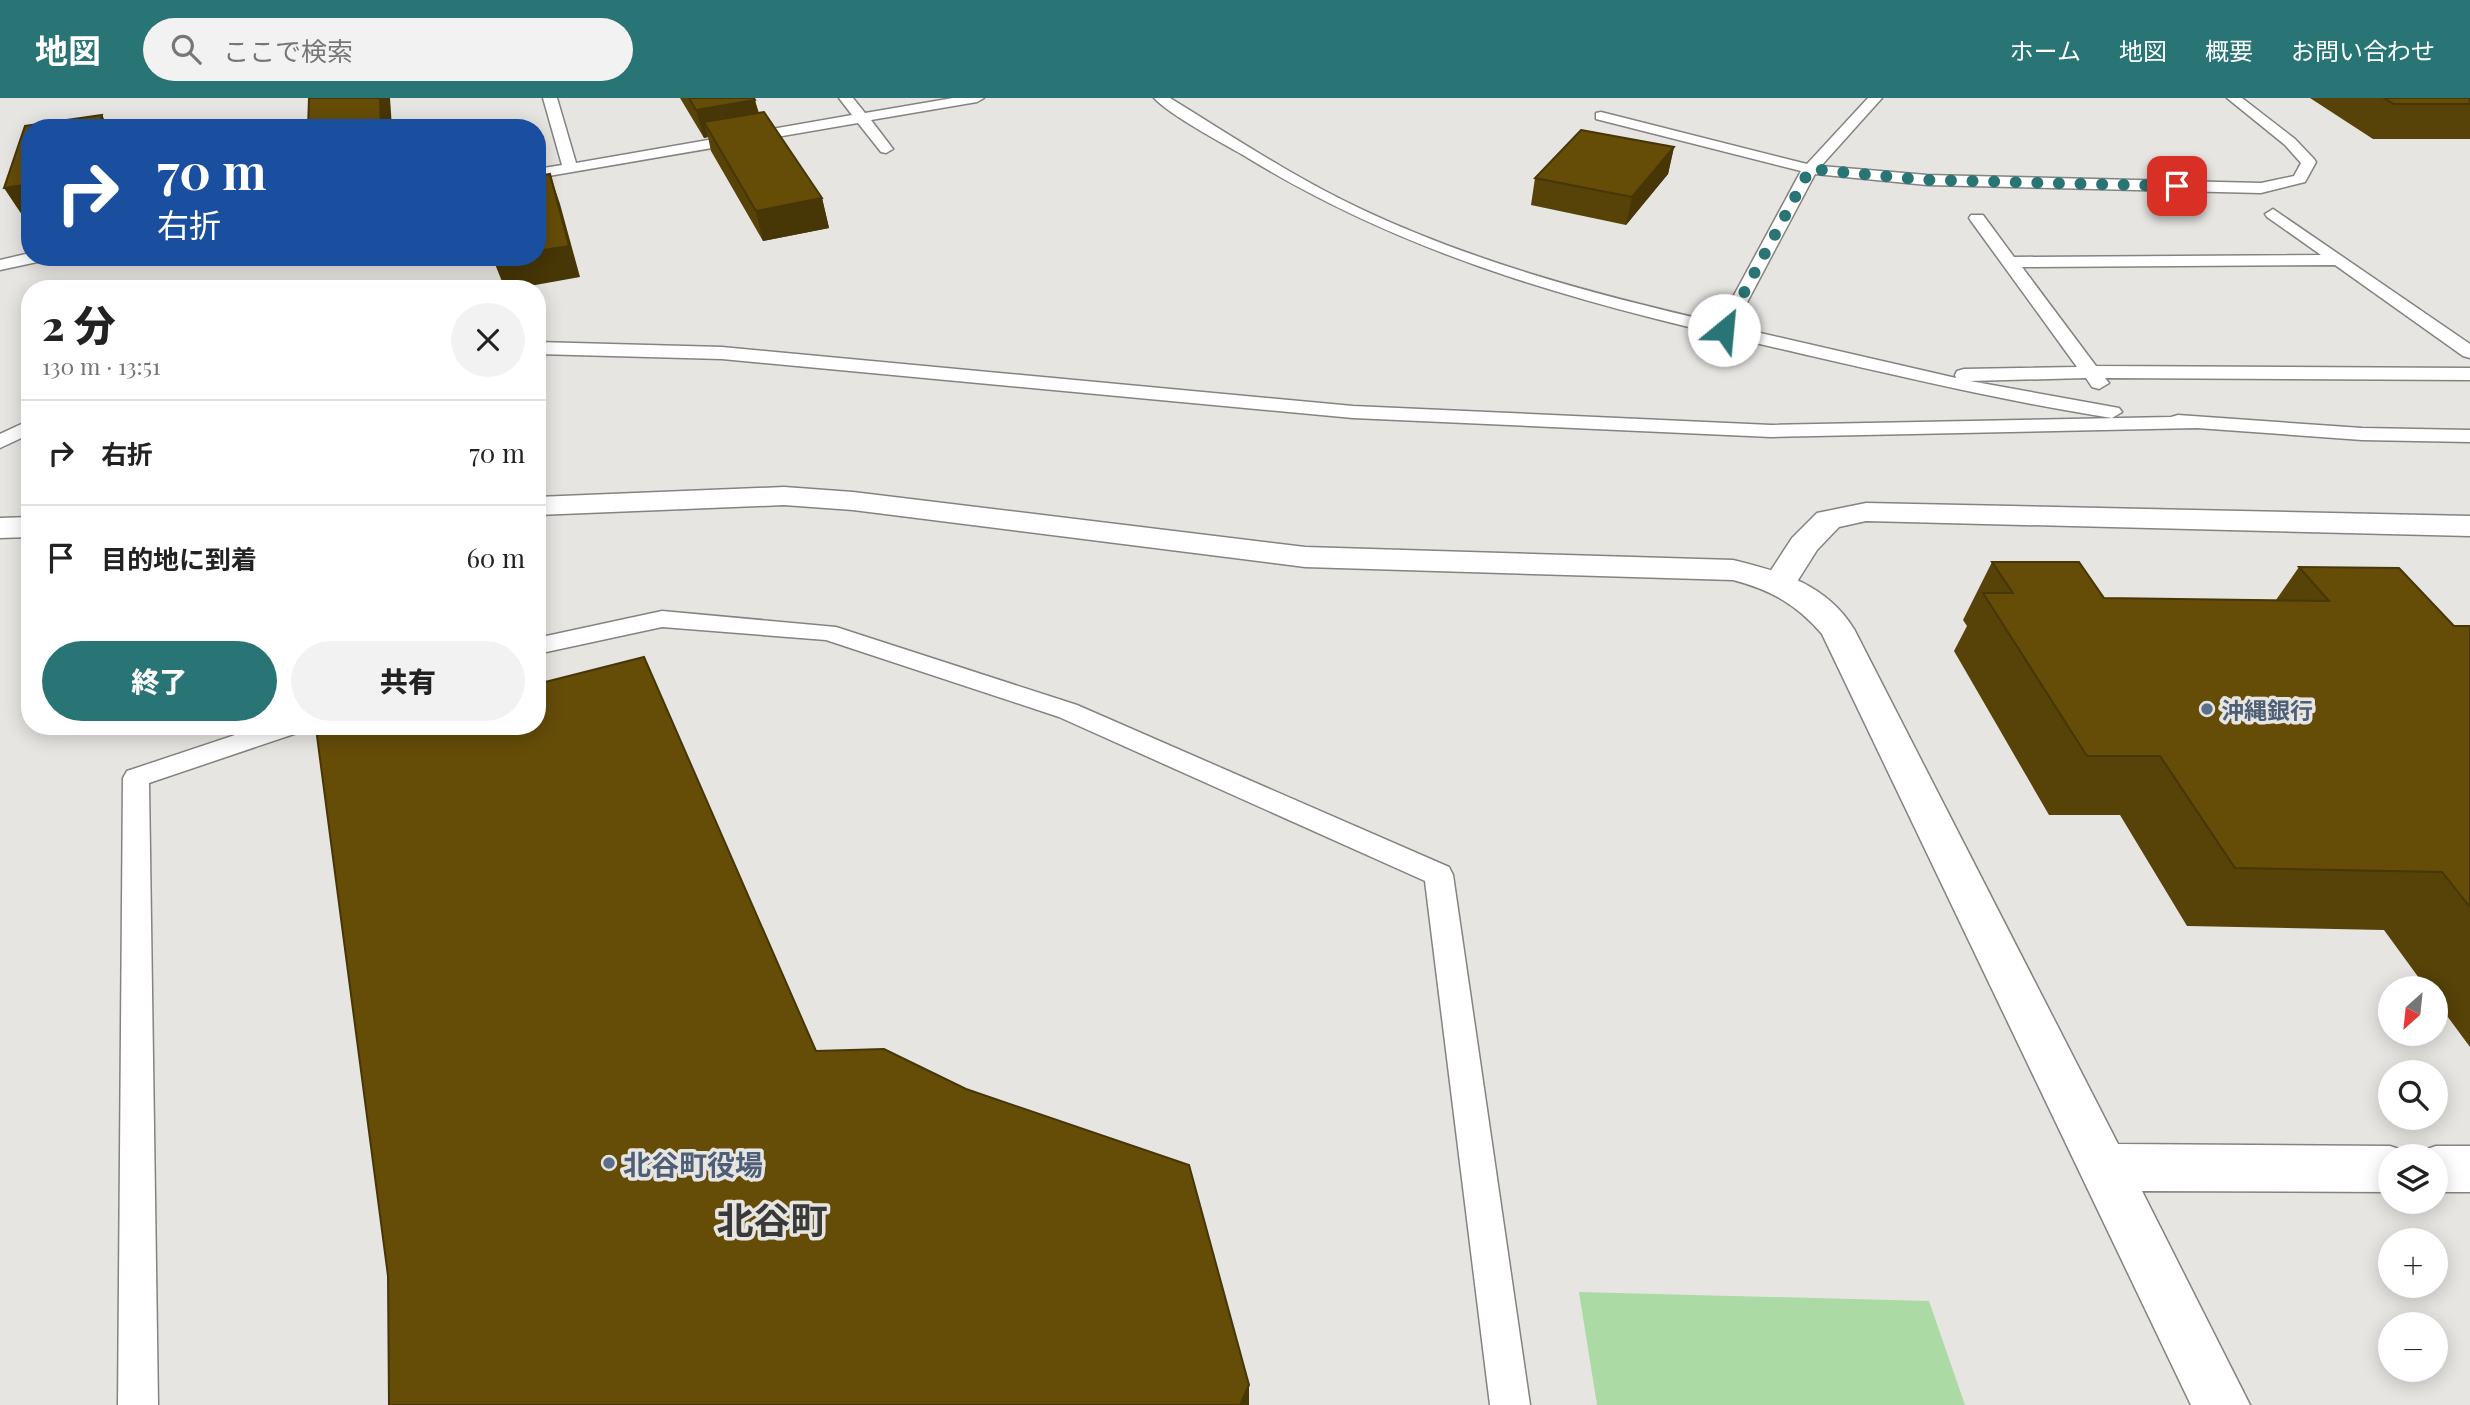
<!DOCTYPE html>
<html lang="ja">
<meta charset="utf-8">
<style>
body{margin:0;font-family:"Playfair Display","Noto Sans JP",serif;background:#f2f2f2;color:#222;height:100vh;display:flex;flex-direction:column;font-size:26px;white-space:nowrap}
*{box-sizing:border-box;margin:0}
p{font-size:23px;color:#767676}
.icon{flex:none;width:38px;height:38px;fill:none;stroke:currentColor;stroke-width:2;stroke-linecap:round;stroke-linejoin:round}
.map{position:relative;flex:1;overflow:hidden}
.panel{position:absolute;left:21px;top:182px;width:525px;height:455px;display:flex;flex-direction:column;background:#fff;border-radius:28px;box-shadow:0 4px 18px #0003}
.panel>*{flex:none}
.guide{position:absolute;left:21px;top:21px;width:525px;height:147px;border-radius:28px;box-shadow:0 4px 18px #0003;background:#1a4fa0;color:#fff;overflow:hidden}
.needle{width:46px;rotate:207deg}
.fabs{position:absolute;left:2378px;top:878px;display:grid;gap:14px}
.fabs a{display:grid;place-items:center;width:70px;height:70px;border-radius:50%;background:#fff;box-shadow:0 4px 18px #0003;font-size:35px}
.pin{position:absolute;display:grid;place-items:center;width:60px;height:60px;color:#fff;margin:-30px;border-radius:14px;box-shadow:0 4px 10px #0006}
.me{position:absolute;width:77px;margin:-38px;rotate:28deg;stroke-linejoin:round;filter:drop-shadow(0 0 5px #0008)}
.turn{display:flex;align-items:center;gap:24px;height:147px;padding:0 21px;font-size:32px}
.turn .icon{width:91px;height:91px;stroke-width:2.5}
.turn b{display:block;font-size:49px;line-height:60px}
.round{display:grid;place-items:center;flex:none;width:74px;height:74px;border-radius:37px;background:#f2f2f2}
.overview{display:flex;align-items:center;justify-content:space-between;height:119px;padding:0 21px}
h1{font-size:42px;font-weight:800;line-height:52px}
.action{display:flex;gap:14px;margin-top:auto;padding:14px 21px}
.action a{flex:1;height:80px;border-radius:42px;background:#297474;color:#fff;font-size:28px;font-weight:800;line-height:80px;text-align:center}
.action a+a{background:#f2f2f2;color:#222}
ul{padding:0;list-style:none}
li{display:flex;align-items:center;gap:21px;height:105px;padding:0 21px;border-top:2px solid #e0e0e0}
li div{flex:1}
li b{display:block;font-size:26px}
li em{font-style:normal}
header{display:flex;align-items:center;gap:42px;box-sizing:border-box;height:98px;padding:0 35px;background:#297474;color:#fff}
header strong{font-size:33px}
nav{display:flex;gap:38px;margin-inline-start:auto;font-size:24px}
.search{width:490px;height:63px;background:#f2f2f2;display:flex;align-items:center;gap:18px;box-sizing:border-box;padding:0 24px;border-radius:38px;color:#767676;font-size:26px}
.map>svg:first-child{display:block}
</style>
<header>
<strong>地図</strong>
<div class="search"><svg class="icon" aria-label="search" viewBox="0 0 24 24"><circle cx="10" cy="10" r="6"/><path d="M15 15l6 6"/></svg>ここで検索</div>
<nav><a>ホーム</a><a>地図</a><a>概要</a><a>お問い合わせ</a></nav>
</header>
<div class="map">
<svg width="2470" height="1307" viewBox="0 0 2470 1307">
<rect width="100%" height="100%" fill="#e6e5e2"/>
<polygon fill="#acdaa4" points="1579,1194 1929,1203 1965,1307 1597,1307"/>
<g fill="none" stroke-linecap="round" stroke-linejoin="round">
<g stroke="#848380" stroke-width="3">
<g id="service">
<polygon points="543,0 557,0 576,65 852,17 839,0 853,0 865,15 953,0 984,0 977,4 871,22 893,51 886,55 881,54 858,25 537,80 537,71 562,67"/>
<path d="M1154,0H1170C1232,38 1293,79 1359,110C1473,164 1596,197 1719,225L1801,73L1596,21V15L1601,14L1807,66L1868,0H1882L1821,68L1927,77L2261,85L2294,78L2301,65L2285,47L2227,0H2242L2295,41L2314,61L2316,64L2305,84L2261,95L1927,87L1815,76L1734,229L1956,280L1955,277L1957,273L1964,271L2077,269L1971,123L1969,120L1971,117H1983L2014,159L2321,157L2267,119L2265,116L2273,111L2470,246V260L2463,258L2335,167L2022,169L2096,268L2470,270V282L2105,280L2109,285L2099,291L2092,289L2086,280L1970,283L2119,310L2122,314L2112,320C2009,304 1908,280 1807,257C1604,210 1423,168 1243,57C1220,44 1170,17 1154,0Z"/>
<polygon points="30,155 30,159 44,159 42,163 0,172 0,162"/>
<polygon points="537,244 722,249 1353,308 1771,327 2171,319 2178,317 2362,330 2470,332 2470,344 2362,342 2197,330 1771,339 1353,320 722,261 537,256"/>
<polygon points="30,322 30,336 0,350 0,336"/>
<polygon points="662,513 836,529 1077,607 1449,769 1453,777 1530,1307 1490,1307 1425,783 1059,619 826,542 662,529 537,556 537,540"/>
<polygon points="262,628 304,628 300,634 149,685 158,1307 118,1307 123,680 127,673"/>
</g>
</g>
<g stroke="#848380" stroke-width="3">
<polygon id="minor" points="1866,405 2470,418 2470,438 1866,423 1839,429 1817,452 1793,490 1781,493 1769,490 1764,483 1792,440 1817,415"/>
</g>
<g stroke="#848380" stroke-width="3">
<g id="tertiary">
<path d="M784,389L853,394L1305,449L1733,462C1782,474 1826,486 1854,531L2118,1046L2390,1048L2408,1054L2410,1059H2390V1094L2142,1093L2250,1307H2191L1822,536C1796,506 1771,492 1733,482L1305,469L853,412L784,407L537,417V399Z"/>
<polygon points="30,419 30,439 0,440 0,420"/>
<polygon points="2436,1048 2470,1048 2470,1094 2436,1094 2436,1059 2416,1059 2418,1054"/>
</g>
</g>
<use href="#service" fill="#fff" fill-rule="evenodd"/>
<use href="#minor" fill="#fff" fill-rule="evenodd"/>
<use href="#tertiary" fill="#fff" fill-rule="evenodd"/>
</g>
<g fill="#574207">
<polygon points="680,0 754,0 759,15 822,100 829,130 763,143 711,53 708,39 704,40"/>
<polygon points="2310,0 2470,0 2470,41 2373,41"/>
<polygon points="1674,49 1668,76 1626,127 1531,107 1535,80"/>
<polygon points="1992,464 2104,500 2276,502 2299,469 2454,528 2470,528 2470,949 2436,903 2436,891 2427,891 2384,832 2187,828 2120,717 2049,717 1954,553 1967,528 1963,522"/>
</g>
<g fill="#473606">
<polygon points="380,0 390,0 392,30 381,30"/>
<polygon points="755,2 762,30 704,24 708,39 704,40 696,12"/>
<polygon points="102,17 109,30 99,30"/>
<polygon points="1674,49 1668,76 1626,127 1632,99"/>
<polygon points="550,76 560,106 580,179 513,191 505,191 493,161 501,159 537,159 537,153"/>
<polygon points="30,86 30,119 24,120 4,90"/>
<polygon points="822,100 829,130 763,143 756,113"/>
<polygon points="1249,1287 1249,1307 1240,1307"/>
</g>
<g fill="#654d08" stroke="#473606" stroke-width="2">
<polygon points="309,0 380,0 381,30 308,30"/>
<polygon points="689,0 754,0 755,2 696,12"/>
<polygon points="2384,0 2470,0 2470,6 2394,6"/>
<polygon points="764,14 822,100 756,113 704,24"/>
<polygon points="102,17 99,30 30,30 30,86 4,90 25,28"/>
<polygon points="1581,32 1674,49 1632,99 1535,80"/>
<polygon points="550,76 569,148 537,153 537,78"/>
<polygon points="1992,464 2079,464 2104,500 2329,503 2299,469 2399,470 2454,528 2470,528 2470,809 2442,774 2235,770 2160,658 2087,658 1983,495 2013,495"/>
<polygon points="644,559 816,953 884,951 966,991 1189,1067 1249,1287 1240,1307 389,1307 388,1178 317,638 330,628 537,628 537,586"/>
</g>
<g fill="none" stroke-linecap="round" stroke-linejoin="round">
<polyline stroke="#297474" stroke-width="12" stroke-dasharray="0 21.6" points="1724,232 1810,71 1927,82 2177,88"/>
</g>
<g fill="#5c6f8a" stroke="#e6e5e2" stroke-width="2.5">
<circle cx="2207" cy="611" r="7"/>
<circle cx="609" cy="1065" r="7"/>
</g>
<g text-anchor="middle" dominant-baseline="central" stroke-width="7" stroke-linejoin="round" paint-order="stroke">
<g font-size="23" font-weight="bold" fill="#4e5e75" stroke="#e6e5e2" text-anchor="start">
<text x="2221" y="611">沖縄銀行</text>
</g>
<g font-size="28" font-weight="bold" fill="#4e5e75" stroke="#e6e5e2" text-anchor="start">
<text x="623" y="1065">北谷町役場</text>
</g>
<g font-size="37" font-weight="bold" fill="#393937" stroke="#e6e5e2">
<text x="772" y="1120">北谷町</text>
</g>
</g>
</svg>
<div class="fabs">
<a><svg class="needle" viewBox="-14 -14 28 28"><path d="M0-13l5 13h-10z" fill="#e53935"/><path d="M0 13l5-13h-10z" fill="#767676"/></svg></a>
<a><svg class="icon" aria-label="search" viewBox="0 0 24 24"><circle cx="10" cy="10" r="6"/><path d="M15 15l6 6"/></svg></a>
<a><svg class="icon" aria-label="layers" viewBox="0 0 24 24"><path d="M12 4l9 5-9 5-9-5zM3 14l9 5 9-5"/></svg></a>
<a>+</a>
<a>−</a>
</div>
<div class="pin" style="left:2177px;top:88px;background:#d93025"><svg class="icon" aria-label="arrive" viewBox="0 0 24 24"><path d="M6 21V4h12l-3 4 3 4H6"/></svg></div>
<svg class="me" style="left:1724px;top:232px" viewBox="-20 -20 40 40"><circle r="19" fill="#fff"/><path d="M0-13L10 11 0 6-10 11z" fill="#297474"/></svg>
<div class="guide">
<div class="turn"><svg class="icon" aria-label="right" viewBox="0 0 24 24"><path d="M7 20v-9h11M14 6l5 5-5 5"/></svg><div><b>70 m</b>右折</div></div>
</div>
<section class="panel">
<div class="overview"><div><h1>2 分</h1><p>130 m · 13:51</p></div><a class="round"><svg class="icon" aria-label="close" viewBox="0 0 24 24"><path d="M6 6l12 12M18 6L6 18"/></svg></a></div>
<ul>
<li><svg class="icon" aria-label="right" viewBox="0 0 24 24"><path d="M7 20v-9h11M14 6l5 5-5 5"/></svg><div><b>右折</b></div><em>70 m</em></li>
<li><svg class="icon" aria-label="arrive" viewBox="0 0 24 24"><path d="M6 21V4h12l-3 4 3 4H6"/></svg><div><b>目的地に到着</b></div><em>60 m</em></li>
</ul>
<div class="action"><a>終了</a><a>共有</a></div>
</section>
</div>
